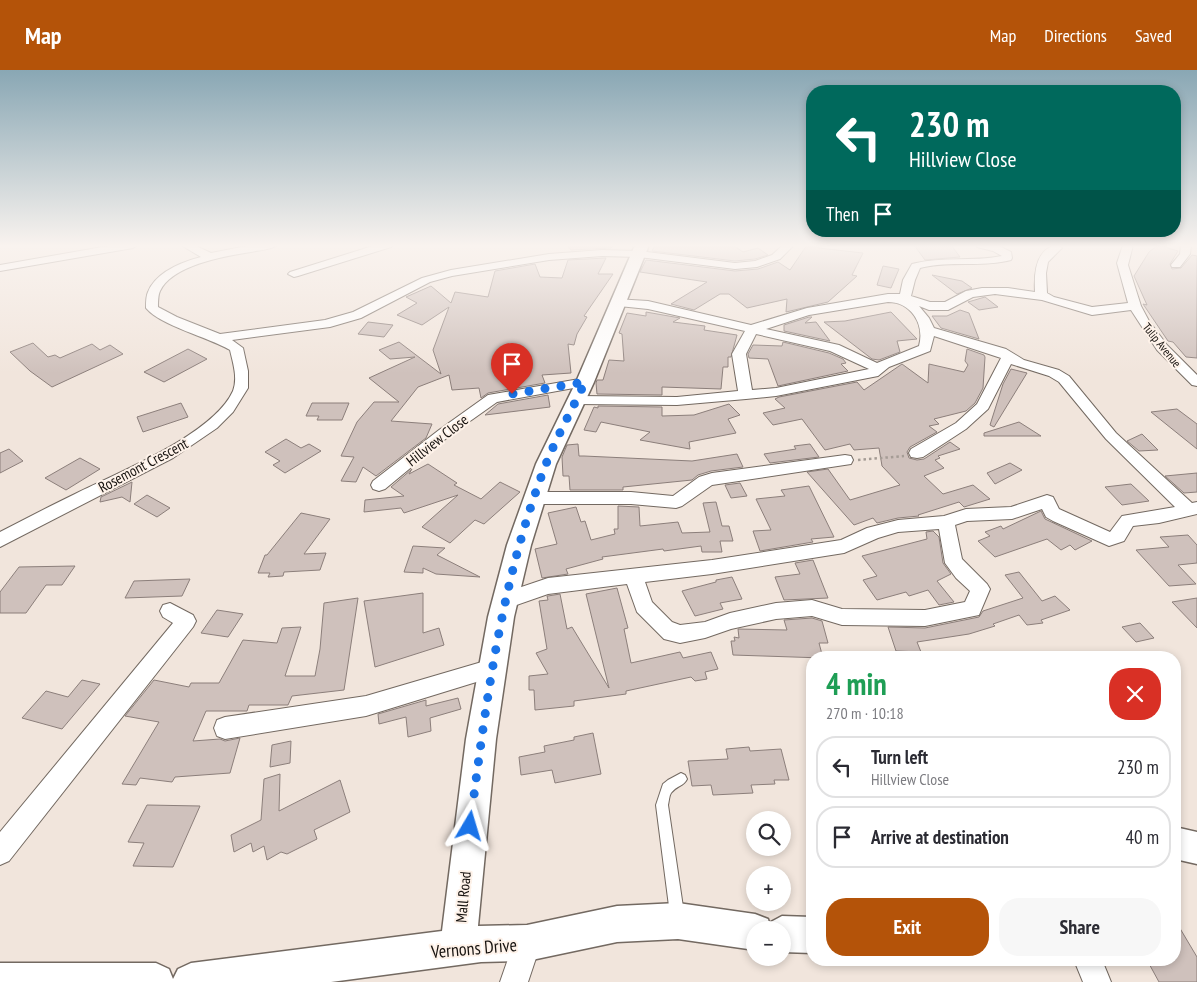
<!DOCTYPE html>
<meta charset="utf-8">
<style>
body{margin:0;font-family:"PT Sans Narrow",sans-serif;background:#f7f7f7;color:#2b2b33;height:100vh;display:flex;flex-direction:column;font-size:19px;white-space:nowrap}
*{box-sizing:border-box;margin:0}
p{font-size:16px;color:#7c7c81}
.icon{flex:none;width:28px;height:28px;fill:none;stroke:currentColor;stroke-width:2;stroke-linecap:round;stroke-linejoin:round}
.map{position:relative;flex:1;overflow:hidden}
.details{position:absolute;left:806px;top:581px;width:375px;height:315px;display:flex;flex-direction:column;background:#fff;border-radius:20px;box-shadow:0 2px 8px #0003}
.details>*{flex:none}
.banner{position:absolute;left:806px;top:15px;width:375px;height:152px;border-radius:20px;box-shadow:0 2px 8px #0003;background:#00695c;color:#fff;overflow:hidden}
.controls{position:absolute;left:746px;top:741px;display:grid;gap:10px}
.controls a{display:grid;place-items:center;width:45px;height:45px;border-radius:50%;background:#fff;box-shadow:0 2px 8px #0003;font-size:25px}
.pin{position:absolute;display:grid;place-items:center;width:42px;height:42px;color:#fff;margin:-51px -21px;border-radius:50% 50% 50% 0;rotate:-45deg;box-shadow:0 0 5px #0007}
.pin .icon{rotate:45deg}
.me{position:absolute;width:55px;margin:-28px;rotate:7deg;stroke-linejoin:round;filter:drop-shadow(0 0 4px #0008)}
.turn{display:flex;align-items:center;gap:18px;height:105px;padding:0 20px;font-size:22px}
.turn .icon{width:65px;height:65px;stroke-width:2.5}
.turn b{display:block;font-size:35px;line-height:42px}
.then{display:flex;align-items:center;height:48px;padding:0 20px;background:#0003;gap:10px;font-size:19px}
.round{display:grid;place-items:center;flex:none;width:52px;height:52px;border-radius:20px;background:#f7f7f7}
.headline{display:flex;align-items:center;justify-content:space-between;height:85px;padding:0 20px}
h1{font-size:30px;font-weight:700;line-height:38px;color:#1e9e55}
.button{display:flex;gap:10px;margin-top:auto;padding:10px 20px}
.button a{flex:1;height:58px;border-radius:20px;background:#b45309;color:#fff;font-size:20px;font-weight:700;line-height:58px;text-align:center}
.button a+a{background:#f7f7f7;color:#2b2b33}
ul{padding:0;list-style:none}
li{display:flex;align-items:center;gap:15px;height:62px;margin:0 10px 8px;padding:0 10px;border:2px solid #e1e1e2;border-radius:20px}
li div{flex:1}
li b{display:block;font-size:19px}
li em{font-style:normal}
header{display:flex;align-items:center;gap:30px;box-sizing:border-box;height:70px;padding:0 25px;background:#b45309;color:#fff}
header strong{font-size:24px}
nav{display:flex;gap:28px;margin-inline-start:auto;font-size:18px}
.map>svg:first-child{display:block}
</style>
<header>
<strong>Map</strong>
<nav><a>Map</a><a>Directions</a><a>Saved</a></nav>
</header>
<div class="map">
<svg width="1197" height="912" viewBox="0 0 1197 912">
<rect width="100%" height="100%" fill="#f1e5dc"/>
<g fill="#cfc1bc" stroke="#8c7f7b">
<polygon points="567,175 613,175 611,178 571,180"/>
<polygon points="655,175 733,175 743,182 758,178 768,185 755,189 735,191 652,181"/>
<polygon points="807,175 820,175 819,178 863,183 852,205 857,206 828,232 786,242 787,229 747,238 729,224 720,224 694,240 671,234 707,212 640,202 646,190 735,201 758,199 778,192 790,200"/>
<polygon points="914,175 951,175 960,187 925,190"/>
<polygon points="1158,175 1178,181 1170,194 1172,199 1181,198 1192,185 1197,186 1197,288 1186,287 1173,272 1168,271 1143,234 1147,235 1134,206 1149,182"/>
<polygon points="606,188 598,204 613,204 584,246 587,247 577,264 574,275 568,274 571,303 542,305 545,313 488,323 481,328 479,318 452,320 449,305 418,317 391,351 432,354 426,368 376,406 363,397 356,412 341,411 354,387 341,386 357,352 374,332 399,332 369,308 415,287 390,289 379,280 399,272 441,304 433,280 449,237 422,255 397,245 417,233 406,227 431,216 451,233 455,222 488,227 495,201 535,194 540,207 562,208 568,190"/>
<polygon points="883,196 899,199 891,218 877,215"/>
<polygon points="932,205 962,211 972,218 957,224"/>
<polygon points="985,227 998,237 979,240 968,232"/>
<polygon points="960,240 969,243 979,269 941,258 932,246 947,246"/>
<polygon points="646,242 680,248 673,252 705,256 704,260 737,265 731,287 728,287 728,297 723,297 721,319 662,317 662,325 597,324 596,313 597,310 603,310 609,290 624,291 622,264 619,263 627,243 646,246"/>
<polygon points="891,242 917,269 897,271 900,282 879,290 872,289 824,252 845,251"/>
<polygon points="809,247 812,247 805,253 816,252 830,271 784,261 784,255"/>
<polygon points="368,252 393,255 384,267 358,264"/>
<polygon points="783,272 829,283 843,289 846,293 841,294 848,301 778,316 768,289 749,288 748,284 753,275 782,276"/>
<polygon points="33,273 48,287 55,285 60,288 92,274 100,280 110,275 123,284 52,317 30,301 10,282"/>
<polygon points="188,279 207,289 164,312 144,302"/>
<polygon points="967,279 984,285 985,287 983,318 975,333 966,341 934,349 939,354 929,356 937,362 910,377 907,382 909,388 917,390 924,389 950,372 960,379 938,386 940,388 935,390 944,398 924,406 943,424 973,415 990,429 964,437 959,432 918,445 919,446 898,448 877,453 873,448 854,455 807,402 828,399 850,430 900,415 882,396 879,378 854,380 850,374 825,380 802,349 773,355 763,343 785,338 775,329 779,327 857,312 864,320 902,294 928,313 929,294 964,302 968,295 965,291"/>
<polygon points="1011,299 1027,303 994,357 990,355 1003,314"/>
<polygon points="548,325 550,337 485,345 498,334"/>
<polygon points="181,333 188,347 143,362 137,347"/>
<polygon points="312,333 349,333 342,350 317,350 319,346 306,346"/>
<polygon points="729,334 740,345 728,349 736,363 689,372 690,379 640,370 650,362 601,352 596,362 584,360 594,337 598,338 598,336 662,337 662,346 694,345"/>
<polygon points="1177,339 1197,354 1197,379 1151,342"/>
<polygon points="1019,352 1041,366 984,366 984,363"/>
<polygon points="1142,364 1158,380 1139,381 1127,371"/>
<polygon points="286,369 301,378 309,374 321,381 285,403 273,395 280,391 265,382"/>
<polygon points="578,374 579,386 584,386 692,391 737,384 743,397 711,401 698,405 692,410 623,417 623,420 570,420 569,406 563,406 562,387 567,375"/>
<polygon points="810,374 819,387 770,393 764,384 796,379 794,376"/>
<polygon points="9,379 23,391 0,403 0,383"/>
<polygon points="80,388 100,399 66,420 45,408"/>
<polygon points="1010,393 1022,400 995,414 987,403"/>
<polygon points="428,394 457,413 454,415 481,429 500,412 520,422 484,454 475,450 450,473 422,457 458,425 404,443 401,438 364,442 365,430 404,426 391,417 412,399 409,404"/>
<polygon points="1197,403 1197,422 1184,423 1165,406"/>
<polygon points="132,412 130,432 122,427 100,432 101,427"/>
<polygon points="740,413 747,426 731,428 725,415"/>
<polygon points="1131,414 1149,431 1122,435 1105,417"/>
<polygon points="809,416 834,467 811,469 813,472 760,481 753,461 771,460 756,429 785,426 781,420"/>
<polygon points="147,425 170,438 157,447 134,434"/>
<polygon points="716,432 722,456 729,456 733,471 720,471 722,482 702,482 701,476 664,481 663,479 602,487 603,489 566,499 568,504 542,508 535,479 557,474 548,443 576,437 581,452 585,451 591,470 615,464 614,459 618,459 618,436 639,437 640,456 678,452 682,463 710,462 703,433"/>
<polygon points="1041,441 1045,449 1092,471 1075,480 1070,475 1061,480 1047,469 995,487 978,471 990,466 985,462 1001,456 1003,459"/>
<polygon points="301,443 330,449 304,484 326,483 320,500 284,502 283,506 268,507 270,503 258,503 265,485 267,485"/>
<polygon points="933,461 939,467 943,493 951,504 937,511 954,532 939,535 928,520 909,526 906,522 877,530 863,510 877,506 862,486 927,469 926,462"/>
<polygon points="1188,465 1197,475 1197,493 1178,495 1196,514 1169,516 1136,480 1169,477 1160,467"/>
<polygon points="413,476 445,478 437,485 480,507 436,504 423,498 423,503 404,502"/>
<polygon points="813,490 828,528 784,530 775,507 800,504 795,493"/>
<polygon points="75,496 62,515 46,515 26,543 0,543 0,522 19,497"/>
<polygon points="1019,502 1042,531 1055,526 1070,540 1041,550 1043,553 1027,555 1019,545 993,554 995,556 969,564 917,572 921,582 896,581 888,557 925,558 979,547 983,541 1023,528 1005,505"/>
<polygon points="732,507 742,529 720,533 723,539 695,546 682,521 716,512 716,510"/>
<polygon points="190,509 182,526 125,528 134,511"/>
<polygon points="617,518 628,558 624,559 631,593 680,582 683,588 711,582 718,599 705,602 707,609 695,611 691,607 626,621 626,624 574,631 574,636 535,640 534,620 529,620 529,606 548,604 536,583 547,579 539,531 548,530 547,526 548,526 560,524 567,559 572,557 609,618 586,524"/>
<polygon points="423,523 423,563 439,558 444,575 375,597 364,531"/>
<polygon points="358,528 344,620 292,626 288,635 249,635 247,641 206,641 193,671 220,669 225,671 240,668 230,703 175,707 172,712 140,708 136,715 122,714 159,652 125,646 154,610 189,617 191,613 219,613 243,570 277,573 282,558 301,557 285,606 315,606 320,579 324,533"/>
<polygon points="1197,528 1197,558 1172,532"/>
<polygon points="217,540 243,544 228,567 201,563"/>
<polygon points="812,548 822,551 828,573 819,573 823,588 733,585 731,571 735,571 734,567 739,568 738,559 787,560 784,550"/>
<polygon points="1140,553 1154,568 1136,572 1122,557"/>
<polygon points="82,610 100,614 62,659 22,648 46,621 68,627"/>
<polygon points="458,628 461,639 430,648 431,661 408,667 406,647 379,654 378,644 426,630 426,636"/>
<polygon points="593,663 601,704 555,713 552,700 521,705 519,687 545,682 544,676 574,670 574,667"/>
<polygon points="291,671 290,693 270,697 272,675"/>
<polygon points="749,677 750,681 781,679 789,710 774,710 775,714 751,715 753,723 713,725 711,715 692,716 688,691 728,689 726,679"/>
<polygon points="280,704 279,741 340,710 350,742 314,760 317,769 287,784 281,782 267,790 264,776 253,782 251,773 234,782 231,765 261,750 264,709"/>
<polygon points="147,735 200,736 173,797 133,796 144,773 128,772"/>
<polygon points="1175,850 1197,887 1197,912 1159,912 1147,890 1175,890"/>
</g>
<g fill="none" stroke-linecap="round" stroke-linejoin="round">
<g stroke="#736961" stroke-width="2">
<path id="service" d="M681,703L685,705L687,709C684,716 676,716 671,723C669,726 669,731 668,735L684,844L682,849L677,851L672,849L670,844L656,735L663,714L668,710Z"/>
</g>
<g stroke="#736961" stroke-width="2">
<g id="minor">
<polygon points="114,175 138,175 133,178 0,201 0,195"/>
<path d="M181,175H194L211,183L252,175H277C271,180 259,180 251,182C225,186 172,195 160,221C158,225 158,232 158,237L177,247L220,264L325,250L353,242L422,208L451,200L549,184L602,180L639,181L735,193L755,191L772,185L783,175H794L780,189L757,197L735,199L639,187L602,186L549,190L452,206L430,212L361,248L330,257L232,270L243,278L248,301V318L233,342L217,358L173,388L0,477V462C25,449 50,436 75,424C117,403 213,365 233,321C238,308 233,293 230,280C208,267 161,256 146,238C146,233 146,226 148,222C156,202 182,192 201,187Z"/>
<polygon points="376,175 392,175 391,177 298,206 294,207 288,204 290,202"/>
<path d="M976,175H997L1011,182L1012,188L1011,190C981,198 950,190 920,198L915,210L911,226L930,232H945L966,221L982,218H1008L1035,222C1034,204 1035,178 1058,175L1062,178L1048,192L1046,203L1047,223L1054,227L1092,237L1128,233L1117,193L1123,175H1133L1128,195L1141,236L1149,251L1167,275L1197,305V316L1192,315L1157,280L1131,240L1092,245L1042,230L995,224L973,227L948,240H929L919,236L929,248L934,258L1006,279L1024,290L1059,300L1069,306L1116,363L1192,433L1197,432V444L1159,453L1133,456L1124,471L1109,476L1053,451L1046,447L1042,439L1012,449L967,451L955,455L962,489L987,514L990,519L979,545L925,556L842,555L812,546L776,549L731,559L705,568L680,573L664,569L637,542L627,514L548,524L505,539L498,537L495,531L498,525L548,508L712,490L841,470L867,458L898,450L944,446L966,439L1011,437L1047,425L1053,427L1059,439L1110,462L1122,446L1175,437L1106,369L1059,312L1049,306L1011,294L988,339L966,359L923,387L917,388L911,387L909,383L911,379L956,353L977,334L1001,288L934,266L930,281L889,297L878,306L776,326L746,329L677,335L577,334L572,333L570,330L572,327L577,326L677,327L738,321L732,284L745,261L648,239L619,236L615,235L613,232L615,229L648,231L751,255L807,238L888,224H900L903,210L912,194C942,186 972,192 1002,186L993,181L977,177ZM888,232C911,232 925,254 919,276L877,293L839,275L766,259L809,245ZM756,264L830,281L869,299L776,318L752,320L746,284ZM939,459L945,493L956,508L970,521L965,532L925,540L842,539L812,530L776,533L730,543L705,552L680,555L672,552L652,532L645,512L712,504L844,483L878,468L898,462Z"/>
<polygon points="1181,175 1191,175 1190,184 1180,197 1172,197 1171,195 1180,184"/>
<polygon points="585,308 592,312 590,315 497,332 449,366 385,419 379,421 373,419 371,415 373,411 439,360 488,325"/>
<polygon points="845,385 851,386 853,390 851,394 712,415 682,436 676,438 631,434 535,434 529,432 527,428 529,424 535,422 631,422 673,426 699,407 712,403"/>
<polygon points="170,533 193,545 196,551 193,557 9,791 0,795 0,762 173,553 163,547 160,541 163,535"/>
<polygon points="492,589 499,591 503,598 499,605 366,646 225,669 217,666 214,658 217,650 225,647 366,626"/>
<polygon points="527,859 537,863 541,873 528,912 500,912 517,863"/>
<polygon points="1074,890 1102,890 1111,912 1083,912"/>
</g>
</g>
<g stroke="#736961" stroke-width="3">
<g id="tertiary">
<polygon points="635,175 649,175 594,312 556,394 531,475 514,547 496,669 478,856 527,855 617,836 678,833 755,844 768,849 769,853 782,846 812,847 812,883 782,882 782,860 755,860 755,880 678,869 617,872 527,891 481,892 331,912 0,912 0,893 156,893 169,899 173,909 178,899 191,893 442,861 466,669 488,547 507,475 536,394 576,312"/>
<polygon points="1175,757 1197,762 1197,794 1175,789"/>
</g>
</g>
<polyline stroke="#a59c95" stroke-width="2.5" stroke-dasharray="2.5 3" stroke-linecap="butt" points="858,390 904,386"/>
<use href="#service" fill="#fff" fill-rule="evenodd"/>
<use href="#minor" fill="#fff" fill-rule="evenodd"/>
<use href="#tertiary" fill="#fff" fill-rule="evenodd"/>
</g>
<linearGradient id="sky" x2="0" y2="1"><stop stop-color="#89a7b4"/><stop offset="0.58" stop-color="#f9f3ef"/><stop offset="1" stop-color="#f9f3ef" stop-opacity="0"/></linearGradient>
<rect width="1197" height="303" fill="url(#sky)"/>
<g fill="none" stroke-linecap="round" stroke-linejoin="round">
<path stroke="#1a73e8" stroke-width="9" stroke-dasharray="0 16.2" d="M470,756C486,633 501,510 546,394C557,366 572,340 585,312L512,324"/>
</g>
<g text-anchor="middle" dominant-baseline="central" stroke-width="4" stroke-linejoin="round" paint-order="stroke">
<g font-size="12" fill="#16120f" stroke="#fef2e9">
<text transform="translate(1162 275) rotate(51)">Tulip Avenue</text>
</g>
<g font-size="15" fill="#16120f" stroke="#fef2e9">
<text transform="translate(437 370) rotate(-38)">Hillview Close</text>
<text transform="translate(143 395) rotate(-28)">Rosemont Crescent</text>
<text transform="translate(463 827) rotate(-85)">Mall Road</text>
</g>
<g font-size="18" fill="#16120f" stroke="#fef2e9">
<text transform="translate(474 878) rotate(-5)">Vernons Drive</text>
</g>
</g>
</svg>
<div class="controls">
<a><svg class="icon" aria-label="search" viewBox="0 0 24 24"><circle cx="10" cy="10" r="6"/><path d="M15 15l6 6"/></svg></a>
<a>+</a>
<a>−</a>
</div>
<div class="pin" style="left:512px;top:324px;background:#d93025"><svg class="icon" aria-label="arrive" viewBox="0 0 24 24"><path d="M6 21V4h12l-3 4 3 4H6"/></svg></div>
<svg class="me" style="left:470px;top:756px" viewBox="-20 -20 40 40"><path d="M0-17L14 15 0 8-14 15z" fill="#1a73e8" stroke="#fff" stroke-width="4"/></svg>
<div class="banner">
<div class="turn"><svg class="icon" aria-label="left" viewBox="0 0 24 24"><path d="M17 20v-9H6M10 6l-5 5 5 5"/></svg><div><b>230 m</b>Hillview Close</div></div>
<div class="then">Then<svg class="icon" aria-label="arrive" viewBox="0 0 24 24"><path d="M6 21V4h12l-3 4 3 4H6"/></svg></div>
</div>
<section class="details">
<div class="headline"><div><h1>4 min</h1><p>270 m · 10:18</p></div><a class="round" style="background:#d93025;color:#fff"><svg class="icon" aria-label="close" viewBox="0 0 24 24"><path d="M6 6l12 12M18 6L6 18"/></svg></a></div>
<ul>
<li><svg class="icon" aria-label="left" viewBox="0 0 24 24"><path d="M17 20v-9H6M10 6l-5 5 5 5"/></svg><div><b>Turn left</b><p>Hillview Close</p></div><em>230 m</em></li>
<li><svg class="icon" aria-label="arrive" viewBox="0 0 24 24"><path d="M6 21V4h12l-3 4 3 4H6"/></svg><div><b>Arrive at destination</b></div><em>40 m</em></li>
</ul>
<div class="button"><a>Exit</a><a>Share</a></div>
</section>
</div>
